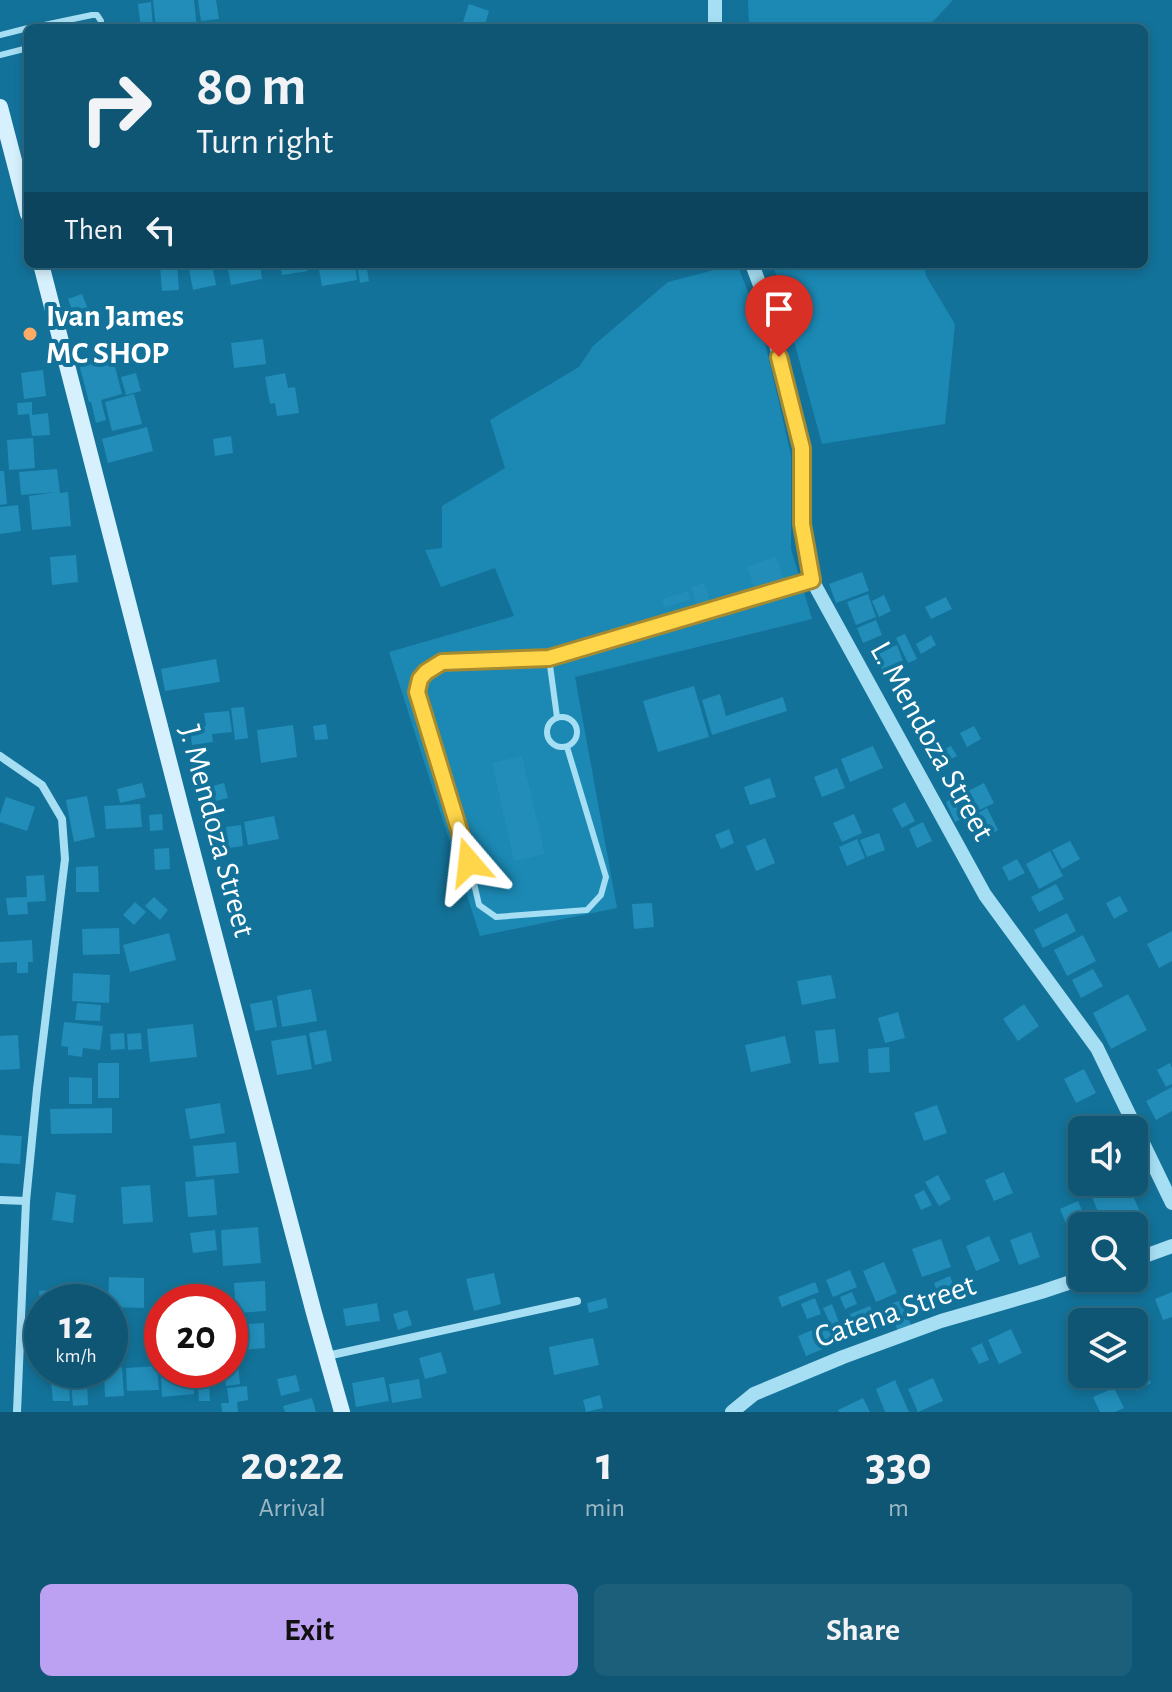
<!DOCTYPE html>
<style>
body{margin:0;font-family:"Alegreya Sans",sans-serif;background:#1c5f7b;color:#f1f3f6;height:100vh;display:flex;flex-direction:column;font-size:30px;white-space:nowrap}
*{box-sizing:border-box;margin:0}
p{font-size:26px;color:#9bb7c4}
.icon{flex:none;width:44px;height:44px;fill:none;stroke:currentColor;stroke-width:2;stroke-linecap:round;stroke-linejoin:round}
.map{position:relative;height:1412px;overflow:hidden}
.details{display:flex;flex-direction:column;background:#0e5673;flex:1}
.details>*{flex:none}
.hud{position:absolute;left:24px;top:24px;width:1124px;height:244px;border-radius:12px;box-shadow:0 4px 12px #0003,0 0 0 2px #2e6c85;background:#0e5673;color:#f1f3f6;overflow:hidden}
.fabs{position:absolute;left:1068px;top:1116px;display:grid;gap:16px}
.fabs a{display:grid;place-items:center;width:80px;height:80px;border-radius:12px;background:#0e5673;box-shadow:0 4px 12px #0003,0 0 0 2px #2e6c85;font-size:40px}
.speed{position:absolute;left:24px;top:1284px;display:flex;gap:16px;font-size:40px;font-weight:700;text-align:center}
.speed>*{display:grid;place-content:center;width:104px;height:104px;border-radius:50%;background:#0e5673;box-shadow:0 4px 12px #0003,0 0 0 2px #2e6c85;line-height:1}
.speed small{font-size:20px;font-weight:400}
.speed .limit{border:12px solid #d22;background:#fff;color:#111}
.pin{position:absolute;display:grid;place-items:center;width:68px;height:68px;color:#fff;margin:-82px -34px;border-radius:50% 50% 50% 0;rotate:-45deg;box-shadow:0 0 8px #0007}
.pin .icon{rotate:45deg}
.me{position:absolute;width:88px;margin:-44px;rotate:343deg;stroke-linejoin:round;filter:drop-shadow(0 0 6px #0008)}
.turn{display:flex;align-items:center;gap:28px;height:168px;padding:0 40px;font-size:36px}
.turn .icon{width:104px;height:104px;stroke-width:2.5}
.turn b{display:block;font-size:56px;line-height:68px}
.then{display:flex;align-items:center;height:76px;padding:0 40px;background:#0003;gap:16px;font-size:30px}
.eta{display:flex;justify-content:space-evenly;align-items:center;height:136px;text-align:center}
.eta b{font-size:48px;font-weight:700;line-height:56px}
.action{display:flex;gap:16px;margin-top:auto;padding:16px 40px}
.action a{flex:1;height:92px;border-radius:12px;background:#bca0f2;color:#111;font-size:32px;font-weight:700;line-height:92px;text-align:center}
.action a+a{background:#1c5f7b;color:#f1f3f6}
.map>svg:first-child{display:block}
</style>
<div class="map">
<svg width="1172" height="1412" viewBox="0 0 1172 1412">
<rect width="100%" height="100%" fill="#137299"/>
<g fill="#1b89b4">
<polygon points="748,0 953,0 927,28 749,28"/>
<polygon points="737,264 761,325 791,455 791,549 812,619 575,677 617,908 480,936 389,652 514,616 495,568 441,587 425,550 442,548 442,506 505,468 490,420 579,367 593,346 668,282"/>
<polygon points="773,264 924,264 926,276 955,324 945,424 822,444"/>
</g>
<g fill="#218db8">
<polygon points="153,0 194,0 197,28 156,28"/>
<polygon points="198,0 216,0 219,19 201,21"/>
<polygon points="151,2 153,28 141,28 138,4"/>
<polygon points="469,4 489,11 484,28 461,28"/>
<polygon points="177,264 179,290 162,291 160,266"/>
<polygon points="188,264 212,264 216,285 193,290"/>
<polygon points="227,264 260,264 262,279 231,285"/>
<polygon points="280,264 306,264 308,271 282,275"/>
<polygon points="318,264 355,264 357,280 322,286"/>
<polygon points="357,264 366,264 369,281 360,283"/>
<polygon points="82,294 88,309 74,315 68,299"/>
<polygon points="263,339 266,364 234,368 231,343"/>
<polygon points="112,355 122,394 101,400 106,420 96,423 91,402 89,402 79,364"/>
<polygon points="43,370 46,396 24,399 21,373"/>
<polygon points="136,373 141,391 126,395 121,377"/>
<polygon points="285,373 288,388 295,387 299,413 277,416 275,403 270,404 265,377"/>
<polygon points="134,394 142,424 112,431 105,402"/>
<polygon points="32,402 32,415 48,413 50,435 32,436 29,414 18,415 17,403"/>
<polygon points="147,427 153,451 108,463 102,439"/>
<polygon points="231,436 233,453 215,456 213,439"/>
<polygon points="33,438 35,468 9,470 7,440"/>
<polygon points="57,469 60,493 68,492 71,526 32,530 29,496 56,492 21,495 19,472"/>
<polygon points="0,471 4,471 7,504 0,505"/>
<polygon points="18,505 21,531 0,534 0,507"/>
<polygon points="76,555 78,582 52,585 50,557"/>
<polygon points="776,556 784,579 755,589 747,567"/>
<polygon points="862,572 869,591 836,603 829,584"/>
<polygon points="704,583 710,600 696,604 691,587"/>
<polygon points="688,591 690,600 664,607 662,599"/>
<polygon points="868,594 876,617 856,625 847,602"/>
<polygon points="884,595 891,611 879,617 872,601"/>
<polygon points="946,597 952,609 931,619 925,607"/>
<polygon points="876,620 882,635 863,643 857,628"/>
<polygon points="905,634 917,659 908,663 896,638"/>
<polygon points="931,635 936,645 921,654 916,644"/>
<polygon points="897,645 904,664 883,672 875,653"/>
<polygon points="216,659 220,682 165,691 161,669"/>
<polygon points="694,686 709,737 658,752 643,701"/>
<polygon points="720,694 726,716 783,697 787,711 712,735 702,700"/>
<polygon points="244,707 248,738 235,740 231,708"/>
<polygon points="229,711 232,732 212,734 213,742 192,745 190,728 206,726 204,713"/>
<polygon points="326,724 328,739 315,740 313,726"/>
<polygon points="293,725 297,757 261,763 257,730"/>
<polygon points="974,726 981,739 967,747 960,733"/>
<polygon points="938,744 942,750 951,746 957,756 947,761 950,766 936,774 925,751"/>
<polygon points="873,746 883,768 850,782 841,759"/>
<polygon points="522,756 545,854 514,861 492,763"/>
<polygon points="837,768 845,788 822,797 814,777"/>
<polygon points="770,778 776,797 750,805 744,787"/>
<polygon points="142,783 146,797 120,803 117,789"/>
<polygon points="224,783 228,798 216,801 212,786"/>
<polygon points="984,783 994,803 955,822 946,802"/>
<polygon points="87,796 95,837 74,842 66,800"/>
<polygon points="6,797 35,807 27,831 0,822 0,815"/>
<polygon points="905,802 915,821 902,828 892,809"/>
<polygon points="140,804 142,827 106,829 104,806"/>
<polygon points="987,808 998,830 978,842 966,820"/>
<polygon points="162,814 163,830 150,831 149,815"/>
<polygon points="854,814 862,833 842,842 833,823"/>
<polygon points="274,816 279,839 248,845 244,822"/>
<polygon points="923,822 932,841 917,848 909,829"/>
<polygon points="241,825 243,846 228,848 226,827"/>
<polygon points="223,827 226,851 209,854 206,829"/>
<polygon points="729,829 734,843 721,849 715,835"/>
<polygon points="879,833 885,850 867,857 860,840"/>
<polygon points="765,838 775,863 756,871 746,846"/>
<polygon points="857,839 865,858 847,866 839,847"/>
<polygon points="1070,841 1080,859 1062,869 1052,850"/>
<polygon points="169,848 170,869 155,870 154,849"/>
<polygon points="1050,851 1063,876 1039,889 1026,864"/>
<polygon points="1017,859 1025,873 1009,881 1002,867"/>
<polygon points="98,866 99,892 76,892 76,867"/>
<polygon points="44,875 46,901 27,902 28,914 8,915 6,898 27,897 26,876"/>
<polygon points="1056,884 1064,899 1039,912 1031,897"/>
<polygon points="1120,896 1128,911 1114,919 1106,903"/>
<polygon points="154,897 168,910 160,920 145,906"/>
<polygon points="135,902 146,912 134,925 123,915"/>
<polygon points="652,903 654,927 634,929 632,904"/>
<polygon points="1067,913 1076,931 1043,948 1034,930"/>
<polygon points="119,928 120,954 83,955 82,929"/>
<polygon points="1172,931 1172,961 1159,968 1147,944"/>
<polygon points="169,933 176,960 130,972 123,945"/>
<polygon points="1083,935 1096,961 1067,976 1054,950"/>
<polygon points="32,940 33,962 28,962 28,973 17,973 17,962 0,963 0,942"/>
<polygon points="1093,969 1103,986 1081,998 1072,980"/>
<polygon points="73,973 110,975 109,1003 72,1001"/>
<polygon points="831,975 836,998 802,1005 797,981"/>
<polygon points="311,989 317,1021 282,1027 277,996"/>
<polygon points="1128,994 1147,1030 1111,1049 1093,1013"/>
<polygon points="272,1000 277,1027 255,1031 250,1004"/>
<polygon points="77,1003 101,1005 100,1021 75,1020"/>
<polygon points="1024,1004 1039,1026 1018,1041 1003,1019"/>
<polygon points="898,1012 905,1038 885,1043 878,1018"/>
<polygon points="64,1022 103,1026 100,1050 83,1048 82,1057 68,1055 68,1047 61,1046"/>
<polygon points="193,1024 197,1057 150,1062 147,1029"/>
<polygon points="835,1029 839,1062 819,1064 815,1031"/>
<polygon points="326,1030 332,1061 315,1065 309,1033"/>
<polygon points="124,1033 125,1049 111,1050 110,1034"/>
<polygon points="141,1033 142,1049 128,1050 127,1034"/>
<polygon points="18,1035 20,1069 0,1070 0,1036"/>
<polygon points="306,1035 312,1069 277,1075 271,1041"/>
<polygon points="785,1036 791,1063 751,1072 745,1045"/>
<polygon points="889,1047 890,1072 869,1073 868,1049"/>
<rect x="98" y="1063" width="21" height="35"/>
<polygon points="1170,1063 1172,1068 1172,1084 1166,1087 1157,1070"/>
<polygon points="1084,1069 1096,1093 1076,1103 1064,1079"/>
<polygon points="69,1077 92,1078 92,1104 69,1104"/>
<polygon points="1172,1087 1172,1111 1156,1120 1146,1101"/>
<polygon points="220,1103 225,1133 190,1139 185,1109"/>
<polygon points="937,1105 947,1133 924,1141 914,1113"/>
<polygon points="112,1108 112,1133 51,1134 50,1109"/>
<polygon points="1097,1119 1101,1130 1082,1130 1081,1148 1074,1127"/>
<polygon points="0,1135 22,1136 20,1164 0,1163"/>
<polygon points="236,1142 239,1173 196,1177 193,1146"/>
<polygon points="1004,1172 1013,1193 994,1201 985,1180"/>
<polygon points="938,1175 951,1199 939,1206 925,1182"/>
<polygon points="214,1179 217,1215 188,1217 185,1182"/>
<polygon points="1113,1182 1127,1182 1140,1212 1104,1226 1090,1192"/>
<polygon points="150,1185 153,1222 123,1224 121,1187"/>
<polygon points="924,1190 932,1205 921,1210 914,1195"/>
<polygon points="56,1192 76,1195 73,1223 52,1220"/>
<polygon points="1078,1201 1088,1225 1082,1226 1070,1233 1060,1209"/>
<polygon points="258,1227 261,1263 223,1266 221,1230"/>
<polygon points="215,1230 217,1250 193,1253 190,1233"/>
<polygon points="1031,1232 1040,1257 1019,1265 1010,1240"/>
<polygon points="989,1236 1000,1261 976,1271 966,1246"/>
<polygon points="941,1239 951,1267 922,1277 912,1249"/>
<polygon points="884,1262 897,1293 876,1302 863,1271"/>
<polygon points="850,1270 857,1287 833,1297 826,1280"/>
<polygon points="494,1273 501,1304 474,1311 466,1279"/>
<polygon points="950,1276 955,1289 939,1296 934,1283"/>
<polygon points="109,1277 144,1278 144,1308 110,1307 110,1302 108,1302"/>
<polygon points="265,1281 266,1311 236,1313 234,1283"/>
<polygon points="815,1282 819,1292 782,1307 778,1297"/>
<polygon points="69,1288 71,1302 40,1302 39,1291"/>
<polygon points="179,1290 207,1290 207,1302 178,1302"/>
<polygon points="852,1292 857,1304 845,1309 840,1297"/>
<polygon points="1172,1292 1172,1317 1163,1320 1155,1299"/>
<polygon points="606,1298 608,1308 589,1313 587,1303"/>
<polygon points="815,1298 821,1314 807,1319 801,1304"/>
<polygon points="901,1300 911,1325 898,1331 888,1305"/>
<polygon points="377,1303 380,1321 346,1326 343,1309"/>
<polygon points="832,1304 840,1325 832,1328 823,1308"/>
<polygon points="870,1306 878,1328 859,1336 850,1314"/>
<polygon points="407,1310 412,1325 398,1330 393,1314"/>
<polygon points="124,1319 126,1344 110,1345 110,1320"/>
<polygon points="162,1323 162,1347 144,1348 143,1324"/>
<polygon points="264,1323 265,1348 230,1351 230,1325"/>
<polygon points="827,1324 835,1344 806,1356 798,1336"/>
<polygon points="1011,1329 1022,1353 999,1364 988,1340"/>
<polygon points="593,1338 599,1365 554,1375 549,1347"/>
<polygon points="982,1343 989,1360 979,1364 971,1348"/>
<polygon points="441,1352 447,1373 425,1379 419,1358"/>
<polygon points="238,1363 240,1384 226,1386 225,1370 230,1370 230,1364"/>
<polygon points="157,1366 159,1390 127,1391 126,1368"/>
<polygon points="1142,1366 1151,1383 1136,1391 1127,1375 1134,1374 1134,1371"/>
<polygon points="122,1367 124,1396 105,1397 104,1370"/>
<polygon points="49,1370 88,1370 88,1377 48,1376"/>
<polygon points="193,1374 194,1394 162,1397 161,1376"/>
<polygon points="296,1375 300,1391 281,1396 277,1379"/>
<polygon points="384,1377 389,1401 356,1407 352,1383"/>
<polygon points="933,1378 943,1401 918,1412 908,1389"/>
<polygon points="419,1379 422,1398 392,1403 389,1384"/>
<polygon points="69,1380 70,1401 53,1401 51,1381"/>
<polygon points="895,1380 909,1412 885,1412 876,1389"/>
<polygon points="87,1382 88,1405 73,1406 71,1383"/>
<polygon points="209,1382 210,1401 199,1401 198,1383"/>
<polygon points="247,1386 248,1400 237,1402 238,1412 222,1412 221,1403 229,1403 227,1388"/>
<polygon points="1114,1388 1124,1408 1115,1412 1100,1412 1093,1397"/>
<polygon points="600,1395 603,1408 586,1412 583,1400"/>
<polygon points="312,1398 316,1412 285,1412 283,1406"/>
<polygon points="863,1398 870,1412 839,1412 838,1410"/>
</g>
<g fill="none" stroke-linecap="round" stroke-linejoin="round">
<g stroke="#a6def3" stroke-width="6">
<polyline points="30,28 92,15 97,15 101,21 100,28"/>
<polyline points="0,35 28,28"/>
<polyline points="0,55 28,48"/>
<polyline points="549,658 557,717"/>
<circle cx="562" cy="732" r="15"/>
<polyline points="567,747 606,877 601,895 587,910 496,917 479,905 469,862 417,692 420,679 426,672 442,662 549,658 812,580"/>
</g>
<g stroke="#a6def3" stroke-width="8">
<polyline points="0,756 42,785 62,819 65,859 37,1089 26,1201 17,1412"/>
<polyline points="0,1200 26,1201"/>
<polyline points="327,1356 577,1301"/>
</g>
<g stroke="#a6def3" stroke-width="14">
<polyline points="715,0 715,28"/>
<polyline points="752,264 764,296 802,448 802,524 812,580 985,895 1097,1048 1172,1203"/>
<polyline points="1134,1260 1172,1246"/>
<polyline points="732,1412 754,1394 843,1357 941,1321 1041,1292 1083,1278"/>
</g>
<g stroke="#d6f1fd" stroke-width="16">
<polyline points="0,107 28,214"/>
<polyline points="41,264 182,812 314,1313 342,1412"/>
</g>
</g>
<g fill="none" stroke-linecap="round" stroke-linejoin="round">
<g stroke="#a68a30" stroke-width="20">
<polyline id="route" points="469,862 417,692 420,679 426,672 442,662 549,658 812,580 802,524 802,448 779,357"/>
</g>
<use href="#route" stroke="#ffd54a" stroke-width="14"/>
</g>
<circle fill="#ffab68" stroke="#137299" stroke-width="3" cx="30" cy="334" r="8"/>
<g text-anchor="middle" dominant-baseline="central" stroke-width="8" stroke-linejoin="round" paint-order="stroke">
<g font-size="32" font-weight="bold" fill="#fff" stroke="#137299" text-anchor="start">
<text x="46" y="316">Ivan James<tspan x="46" dy="37">MC SHOP</tspan></text>
</g>
<g font-size="32" fill="#fff" stroke="#137299">
<text transform="translate(932 741) rotate(61)">L. Mendoza Street</text>
<text transform="translate(217 831) rotate(75)">J. Mendoza Street</text>
<text transform="translate(895 1311) rotate(-19)">Catena Street</text>
</g>
</g>
</svg>
<div class="fabs">
<a><svg class="icon" aria-label="sound" viewBox="0 0 24 24"><path d="M4 9h4l5-4v14l-5-4H4zM17 9q2 3 0 6"/></svg></a>
<a><svg class="icon" aria-label="search" viewBox="0 0 24 24"><circle cx="10" cy="10" r="6"/><path d="M15 15l6 6"/></svg></a>
<a><svg class="icon" aria-label="layers" viewBox="0 0 24 24"><path d="M12 4l9 5-9 5-9-5zM3 14l9 5 9-5"/></svg></a>
</div>
<div class="speed"><div>12<small>km/h</small></div><div class="limit">20</div></div>
<div class="pin" style="left:779px;top:357px;background:#d93025"><svg class="icon" aria-label="arrive" viewBox="0 0 24 24"><path d="M6 21V4h12l-3 4 3 4H6"/></svg></div>
<svg class="me" style="left:469px;top:862px" viewBox="-20 -20 40 40"><path d="M0-17L14 15 0 8-14 15z" fill="#ffd54a" stroke="#fff" stroke-width="4"/></svg>
<div class="hud">
<div class="turn"><svg class="icon" aria-label="right" viewBox="0 0 24 24"><path d="M7 20v-9h11M14 6l5 5-5 5"/></svg><div><b>80 m</b>Turn right</div></div>
<div class="then">Then<svg class="icon" aria-label="left" viewBox="0 0 24 24"><path d="M17 20v-9H6M10 6l-5 5 5 5"/></svg></div>
</div>
</div>
<section class="details">
<div class="eta">
<div><b>20:22</b><p>Arrival</p></div>
<div><b>1</b><p>min</p></div>
<div><b>330</b><p>m</p></div>
</div>
<div class="action"><a>Exit</a><a>Share</a></div>
</section>
